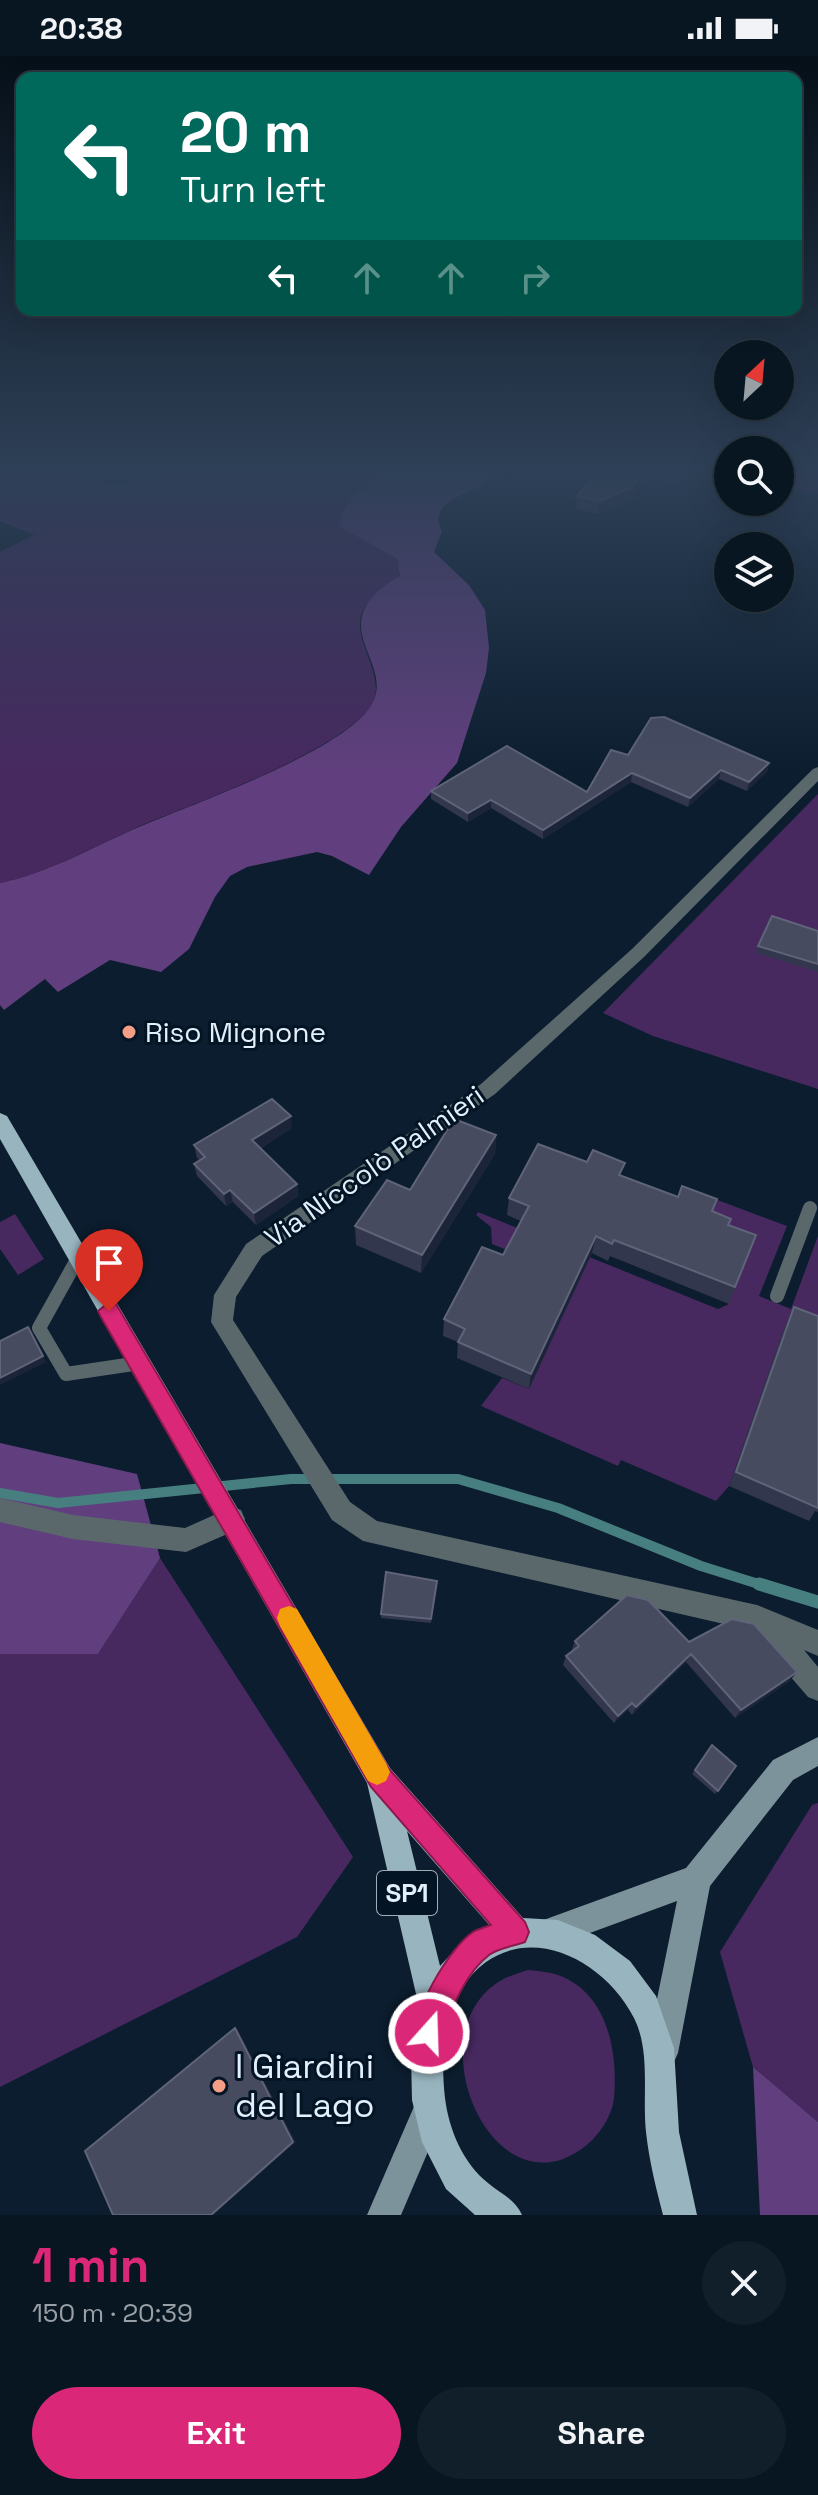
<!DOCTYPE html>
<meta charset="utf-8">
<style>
body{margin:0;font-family:"Space Grotesk",sans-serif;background:#111f2a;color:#f1f3f6;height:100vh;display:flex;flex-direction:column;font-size:30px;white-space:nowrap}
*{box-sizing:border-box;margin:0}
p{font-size:26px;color:#989fa5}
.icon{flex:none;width:44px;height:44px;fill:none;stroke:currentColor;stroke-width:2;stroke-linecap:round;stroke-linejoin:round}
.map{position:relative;height:2159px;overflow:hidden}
.panel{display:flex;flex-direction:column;background:#081622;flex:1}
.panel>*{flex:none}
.top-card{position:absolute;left:16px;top:16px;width:786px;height:244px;border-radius:16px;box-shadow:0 8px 32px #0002,0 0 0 2px #293540;background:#00695c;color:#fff;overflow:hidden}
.needle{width:52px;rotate:26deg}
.controls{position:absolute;left:714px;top:284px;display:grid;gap:16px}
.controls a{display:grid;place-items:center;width:80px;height:80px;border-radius:50%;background:#081622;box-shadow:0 8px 32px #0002,0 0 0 2px #293540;font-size:40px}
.pin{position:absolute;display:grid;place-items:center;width:68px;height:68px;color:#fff;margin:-82px -34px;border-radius:50% 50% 50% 0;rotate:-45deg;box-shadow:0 0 8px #0007}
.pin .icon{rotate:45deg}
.me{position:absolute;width:88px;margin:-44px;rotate:20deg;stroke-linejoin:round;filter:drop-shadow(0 0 6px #0008)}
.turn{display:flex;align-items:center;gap:28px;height:168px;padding:0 32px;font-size:36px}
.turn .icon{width:104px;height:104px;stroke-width:2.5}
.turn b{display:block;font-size:56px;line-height:68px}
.lanes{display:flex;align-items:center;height:76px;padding:0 32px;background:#0003;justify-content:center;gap:40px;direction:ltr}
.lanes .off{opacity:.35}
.round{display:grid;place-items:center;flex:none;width:84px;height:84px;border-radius:42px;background:#111f2a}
.summary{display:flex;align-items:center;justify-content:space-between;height:136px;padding:0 32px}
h1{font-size:48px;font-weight:800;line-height:60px;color:#db2777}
.action{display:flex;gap:16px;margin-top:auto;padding:16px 32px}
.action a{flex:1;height:92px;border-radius:48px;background:#db2777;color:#fff;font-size:32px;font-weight:800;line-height:92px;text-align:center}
.action a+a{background:#111f2a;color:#f1f3f6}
.status{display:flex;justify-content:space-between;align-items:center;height:56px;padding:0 40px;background:#081622;direction:ltr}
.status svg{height:22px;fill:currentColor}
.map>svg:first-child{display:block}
</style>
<div class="status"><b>20:38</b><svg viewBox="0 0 49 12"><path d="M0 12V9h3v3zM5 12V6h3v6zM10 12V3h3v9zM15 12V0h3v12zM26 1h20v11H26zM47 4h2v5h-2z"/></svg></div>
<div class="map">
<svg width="818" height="2159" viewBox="0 0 818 2159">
<rect width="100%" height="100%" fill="#0b1d2e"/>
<g fill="#472960">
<path d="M0,415H79L107,429H122L150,422L162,415H380C364,430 343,446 339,469L397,503L400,521C390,529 375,538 367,548C343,577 389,617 372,648C347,692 197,747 147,767C98,788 52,816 0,827V496L34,479L0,465Z"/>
<polygon points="780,415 818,415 818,438 780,430"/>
<polygon points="818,738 818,1033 653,980 603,957"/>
<polygon points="691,1134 787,1170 759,1240 791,1253 818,1180 818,1270 786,1268 729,1430 716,1445 621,1404 618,1410 481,1350 502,1322 529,1333 575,1221 492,1188 491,1171 476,1159 478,1156 718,1253 729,1248"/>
<polygon points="15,1158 44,1203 18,1219 0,1193 0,1166"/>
<polygon points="160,1502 353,1801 297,1881 0,2031 0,1598 98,1598"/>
<polygon points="818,1747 818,2066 753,2011 720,1896 812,1749"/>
<path d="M528,1914C538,1915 549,1916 558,1919C608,1937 618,1996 614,2042C612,2061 598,2081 583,2092C492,2159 414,1977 500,1925C508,1920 519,1917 528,1914Z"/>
</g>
<g fill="#613f7e">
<path d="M380,415H487L488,424C470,438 426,446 442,475L434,496L469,529L485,554L489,592L486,617L457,707L401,771L369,819L332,800L317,796L247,811L230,820L215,841L189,893L161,916L110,904L58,936L45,923L4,954L0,949V827C52,816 98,788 146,768C198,746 340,696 370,651C400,606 315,569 400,520L397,503L339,470C342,446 364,430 380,415Z"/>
<polygon points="0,1387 137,1418 160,1502 98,1598 0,1598"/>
<polygon points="753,2011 818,2066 818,2159 760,2159"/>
</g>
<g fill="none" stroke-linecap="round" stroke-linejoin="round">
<polyline stroke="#477e7f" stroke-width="10" points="0,1437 58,1447 291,1423 458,1423 558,1452 701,1510 765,1530"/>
<polyline stroke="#477e7f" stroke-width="13" points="759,1528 818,1546"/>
<g stroke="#5a686c" stroke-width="14">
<polyline points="78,1202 39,1272 66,1318 140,1307"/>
<polyline points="777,1240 810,1152"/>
</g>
<g fill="#5a686c" fill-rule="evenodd">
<polygon points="818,711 818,725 644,901 495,1038 262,1200 236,1241 233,1264 350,1446 377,1465 757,1549 818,1574 818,1600 804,1594 818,1611 818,1645 808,1641 750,1574 363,1485 332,1464 211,1266 214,1239 246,1188 481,1028 632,893 813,713"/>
<polygon points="0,1442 73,1459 185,1472 232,1451 241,1454 245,1463 241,1472 186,1496 73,1483 0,1466"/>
</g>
<g fill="#7d939b" fill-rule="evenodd">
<polygon points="818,1681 818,1710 793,1724 710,1830 678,1997 673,2008 662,2013 651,2008 646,1997 677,1845 549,1892 538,1888 534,1877 538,1866 686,1812 773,1704"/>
<polygon points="428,2042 440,2046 444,2058 401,2159 367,2159 416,2046"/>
</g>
<path fill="#98b5bf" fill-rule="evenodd" d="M0,1057L7,1060L390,1712L523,1862L558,1864L595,1879L630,1905L656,1940L674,1992L679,2076L697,2159H663C656,2132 649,2104 646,2076C642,2039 651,1996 634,1962C600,1896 512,1859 463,1930C442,1960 441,2007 445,2042C449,2074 463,2107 488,2127C501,2138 515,2143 522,2159H475L446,2133L422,2086L412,2044L411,2000L420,1955L367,1727L0,1083ZM407,1775L491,1871L467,1881L440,1910Z"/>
</g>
<g fill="#33374d">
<polygon points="576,415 702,415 670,428 650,419 630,445 598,458 576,453 577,440 594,419"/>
<polygon points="628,699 769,707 767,716 747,735 719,723 688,751 631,726 543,783 491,752 468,766 431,743 431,735 587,736"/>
<polygon points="818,875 818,916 756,897 758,890"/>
<polygon points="292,1072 260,1093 297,1128 298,1140 256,1169 233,1146 226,1150 197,1120 194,1108 200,1105 197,1102 194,1089"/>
<polygon points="496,1079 495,1098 421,1217 356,1189 355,1170 410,1134"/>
<polygon points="622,1120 713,1156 729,1169 756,1179 729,1248 610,1200 608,1205 592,1197 529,1333 457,1302 458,1286 443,1280 444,1263 503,1199 521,1165 507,1159 509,1142"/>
<polygon points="794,1251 818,1260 818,1456 815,1455 809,1465 729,1430 786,1267"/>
<polygon points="436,1530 431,1567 381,1562 381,1558"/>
<polygon points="575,1585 689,1586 790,1625 735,1662 686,1606 632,1659 628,1654 614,1667 563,1609 566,1600 573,1594 572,1593"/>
<polygon points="712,1689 736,1710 715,1738 692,1718"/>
</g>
<g fill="#1b2439">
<polygon points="645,415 650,415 650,419 630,445 598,458 600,445"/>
<polygon points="675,415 702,415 670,428 672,416"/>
<polygon points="769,707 767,716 747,735 749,726"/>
<polygon points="721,714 719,723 688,751 690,742"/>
<polygon points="632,717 631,726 543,783 543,774"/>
<polygon points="491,744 491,752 468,766 468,757"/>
<polygon points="291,1060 292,1072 254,1097 252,1084"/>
<polygon points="496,1079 495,1098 421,1217 422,1199"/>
<polygon points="297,1128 298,1140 256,1169 254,1157"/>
<polygon points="230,1134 233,1146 226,1150 224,1138"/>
<polygon points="596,1180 592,1197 529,1333 531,1318"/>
<polygon points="43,1300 46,1306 0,1329 0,1322"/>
<polygon points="691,1598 686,1606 632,1659 636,1651"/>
<polygon points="797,1616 790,1625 735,1662 741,1654"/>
<polygon points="632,1647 628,1654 614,1667 618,1660"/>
<polygon points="235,1972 238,1974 296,2086 213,2159 211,2159"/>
</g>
<g fill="#464b60" stroke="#5f6478" stroke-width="2">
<polygon points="598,415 645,415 631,432 600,445 577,440"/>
<polygon points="664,661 769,707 749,726 721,714 690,742 632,717 543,774 491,744 468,757 431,735 507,690 587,736 611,694 628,699 651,662"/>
<polygon points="772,860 818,875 818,908 758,890"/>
<polygon points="272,1043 291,1060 252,1084 297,1128 254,1157 230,1134 224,1138 194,1108 205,1101 194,1089"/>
<polygon points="454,1063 496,1079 422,1199 355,1170 387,1124 410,1134"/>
<polygon points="538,1088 587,1106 593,1094 625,1107 619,1119 678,1141 682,1130 717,1143 712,1155 731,1163 728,1169 756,1179 735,1231 614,1184 612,1188 596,1180 531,1318 458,1286 465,1273 444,1263 482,1191 503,1199 529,1150 509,1142"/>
<polygon points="794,1251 818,1260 818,1452 736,1416"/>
<polygon points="28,1271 43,1300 0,1322 0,1285"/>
<polygon points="386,1516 437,1525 431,1563 381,1558"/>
<polygon points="627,1539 648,1544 689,1586 732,1563 754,1568 797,1616 741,1654 691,1598 636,1651 632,1647 618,1660 566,1600 579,1590 575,1585"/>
<polygon points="712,1689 736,1710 718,1735 695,1714"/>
<polygon points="235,1972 293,2086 211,2159 113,2159 85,2095"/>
</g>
<linearGradient id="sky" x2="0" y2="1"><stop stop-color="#061019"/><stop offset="0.58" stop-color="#2e4057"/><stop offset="1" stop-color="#2e4057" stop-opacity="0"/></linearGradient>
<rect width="818" height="717" fill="url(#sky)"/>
<path fill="#db2777" stroke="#8e194d" stroke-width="2" d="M109,1246L116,1248L389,1713L525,1866L529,1876L525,1886C514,1890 498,1892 489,1899C462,1920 451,1957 439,1987L429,1992L418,1987C407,1961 450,1891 473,1876C478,1873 486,1871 491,1869L371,1731L101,1261L98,1255Z"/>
<polygon fill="#f59e0b" points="289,1550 297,1553 386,1707 390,1716 386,1725 377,1729 368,1725 280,1570 277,1562 280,1553"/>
<g fill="#f49e87" stroke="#031424" stroke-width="3">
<circle cx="129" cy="976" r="8"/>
<circle cx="219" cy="2030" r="8"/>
</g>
<g text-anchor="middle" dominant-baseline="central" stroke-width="6" stroke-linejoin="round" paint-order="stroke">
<rect fill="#031424" stroke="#a0adbb" stroke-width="2" x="377" y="1815" width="60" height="44" rx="6"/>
<g font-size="26" font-weight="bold" fill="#e4effc">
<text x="407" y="1837">SP1</text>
</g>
<g font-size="28" fill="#e4effc" stroke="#031424" text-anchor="start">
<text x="145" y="976">Riso Mignone</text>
</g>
<g font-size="28" fill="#e4effc" stroke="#031424">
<text transform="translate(374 1110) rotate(-35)">Via Niccolò Palmieri</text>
</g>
<g font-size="34" fill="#e4effc" stroke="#031424" text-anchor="start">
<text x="235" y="2010">I Giardini<tspan x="235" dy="39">del Lago</tspan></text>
</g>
</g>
</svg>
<div class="controls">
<a><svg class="needle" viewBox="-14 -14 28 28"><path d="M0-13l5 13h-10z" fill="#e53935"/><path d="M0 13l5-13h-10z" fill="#989fa5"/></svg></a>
<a><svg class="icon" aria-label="search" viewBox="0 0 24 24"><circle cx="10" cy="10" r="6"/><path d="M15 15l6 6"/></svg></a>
<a><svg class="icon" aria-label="layers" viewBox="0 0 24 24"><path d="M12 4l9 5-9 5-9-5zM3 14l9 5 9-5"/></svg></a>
</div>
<div class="pin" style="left:109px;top:1255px;background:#d93025"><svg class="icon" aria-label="arrive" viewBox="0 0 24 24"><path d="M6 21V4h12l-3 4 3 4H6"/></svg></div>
<svg class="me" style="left:429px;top:1977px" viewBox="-20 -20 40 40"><circle r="17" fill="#db2777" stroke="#fff" stroke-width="3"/><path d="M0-11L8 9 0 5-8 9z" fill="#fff"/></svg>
<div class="top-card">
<div class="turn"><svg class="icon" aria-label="left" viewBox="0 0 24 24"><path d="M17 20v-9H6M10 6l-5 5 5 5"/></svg><div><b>20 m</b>Turn left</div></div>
<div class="lanes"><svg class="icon" aria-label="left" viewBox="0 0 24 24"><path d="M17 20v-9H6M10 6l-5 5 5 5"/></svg><svg class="icon off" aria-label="ahead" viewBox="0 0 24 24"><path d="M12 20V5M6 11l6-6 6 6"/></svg><svg class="icon off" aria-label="ahead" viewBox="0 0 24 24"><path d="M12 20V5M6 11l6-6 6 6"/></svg><svg class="icon off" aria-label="right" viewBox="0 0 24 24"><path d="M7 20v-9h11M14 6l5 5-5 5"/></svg></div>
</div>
</div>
<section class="panel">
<div class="summary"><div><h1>1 min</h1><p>150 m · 20:39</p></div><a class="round"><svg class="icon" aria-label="close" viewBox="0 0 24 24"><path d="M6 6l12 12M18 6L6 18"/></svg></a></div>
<div class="action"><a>Exit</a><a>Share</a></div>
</section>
